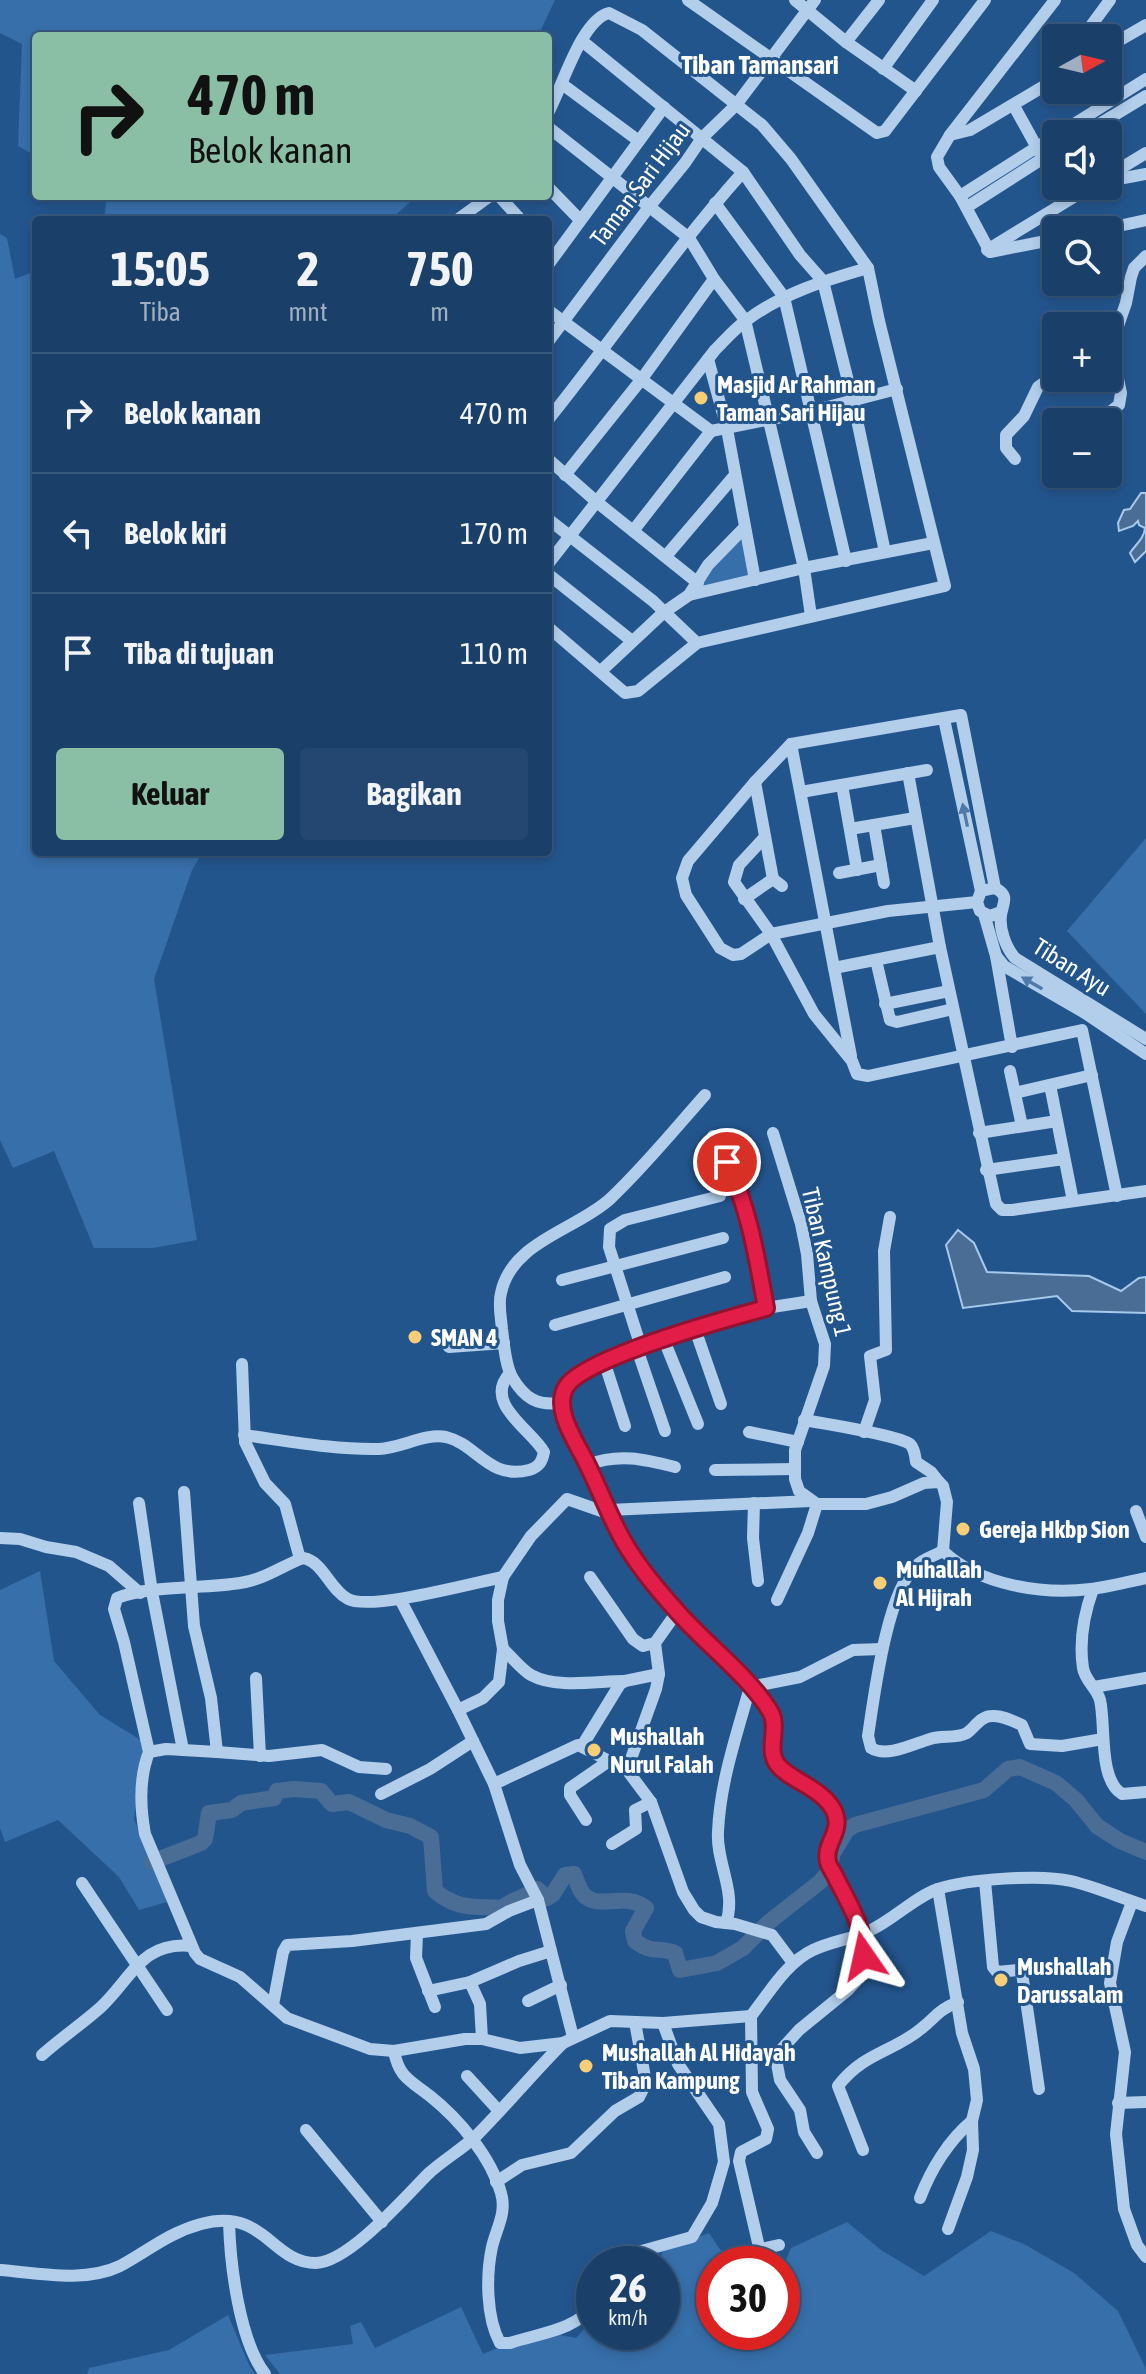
<!DOCTYPE html>
<html lang="id">
<meta charset="utf-8">
<style>
body{margin:0;font-family:"Asap Condensed",sans-serif;background:#234770;color:#f1f3f6;height:100vh;display:flex;flex-direction:column;font-size:30px;white-space:nowrap}
*{box-sizing:border-box;margin:0}
p{font-size:26px;color:#9fafc1}
.icon{flex:none;width:44px;height:44px;fill:none;stroke:currentColor;stroke-width:2;stroke-linecap:round;stroke-linejoin:round}
.map{position:relative;flex:1;overflow:hidden}
.drawer{position:absolute;left:32px;top:216px;width:520px;height:640px;display:flex;flex-direction:column;background:#1a406a;border-radius:8px;box-shadow:0 4px 12px #0003,0 0 0 2px #38597e}
.drawer>*{flex:none}
.banner{position:absolute;left:32px;top:32px;width:520px;height:168px;border-radius:8px;box-shadow:0 4px 12px #0003,0 0 0 2px #38597e;background:#8abfa5;color:#111;overflow:hidden}
.needle{width:52px;rotate:82deg}
.tools{position:absolute;left:1042px;top:24px;display:grid;gap:16px}
.tools a{display:grid;place-items:center;width:80px;height:80px;border-radius:8px;background:#1a406a;box-shadow:0 4px 12px #0003,0 0 0 2px #38597e;font-size:40px}
.speed{position:absolute;left:576px;top:2246px;display:flex;gap:16px;font-size:40px;font-weight:700;text-align:center}
.speed>*{display:grid;place-content:center;width:104px;height:104px;border-radius:50%;background:#1a406a;box-shadow:0 4px 12px #0003,0 0 0 2px #38597e;line-height:1}
.speed small{font-size:20px;font-weight:400}
.speed .limit{border:12px solid #d22;background:#fff;color:#111}
.pin{position:absolute;display:grid;place-items:center;width:68px;height:68px;color:#fff;margin:-34px;border:4px solid #fff;border-radius:50%;box-shadow:0 2px 8px #0007}
.me{position:absolute;width:88px;margin:-44px;rotate:349deg;stroke-linejoin:round;filter:drop-shadow(0 0 6px #0008)}
.turn{display:flex;align-items:center;gap:28px;height:168px;padding:0 24px;font-size:36px}
.turn .icon{width:104px;height:104px;stroke-width:2.5}
.turn b{display:block;font-size:56px;line-height:68px}
.eta{display:flex;justify-content:space-evenly;align-items:center;height:136px;text-align:center}
.eta b{font-size:48px;font-weight:700;line-height:56px}
.button{display:flex;gap:16px;margin-top:auto;padding:16px 24px}
.button a{flex:1;height:92px;border-radius:8px;background:#8abfa5;color:#111;font-size:32px;font-weight:700;line-height:92px;text-align:center}
.button a+a{background:#234770;color:#f1f3f6}
ul{padding:0;list-style:none}
li{display:flex;align-items:center;gap:24px;height:120px;padding:0 24px;border-top:2px solid #38597e}
li div{flex:1}
li b{display:block;font-size:30px}
li em{font-style:normal}
.map>svg:first-child{display:block}
</style>
<div class="map">
<svg width="1146" height="2374" viewBox="0 0 1146 2374">
<rect width="100%" height="100%" fill="#23558d"/>
<g fill="#376faa">
<polygon points="0,0 555,0 538,36 36,36 36,156 18,146 22,44 0,33"/>
<polygon points="107,196 417,196 390,220 104,220"/>
<polygon points="0,234 7,238 15,279 36,271 36,852 203,852 192,870 154,979 197,1240 153,1248 94,1248 54,1151 13,1168 0,1140"/>
<polygon points="745,527 755,580 691,592"/>
<polygon points="1146,838 1146,1014 1067,931"/>
<polygon points="40,1571 54,1661 100,1715 144,1742 134,1819 167,1902 139,1910 119,1877 58,1820 5,1842 0,1828 0,1590"/>
<polygon points="847,2222 881,2250 924,2276 991,2231 1024,2244 1074,2273 1118,2311 1146,2369 1146,2374 280,2374 265,2355 353,2344 350,2326 361,2322 375,2348 461,2307 483,2354 538,2331 576,2338 594,2318 594,2332 662,2332 662,2264 658,2264 663,2250 709,2233 730,2264 714,2264 714,2332 782,2332 782,2264 766,2264 786,2260 791,2248"/>
<polygon points="228,2315 249,2365 255,2374 87,2374 89,2368 169,2350"/>
</g>
<g fill="#4a6d95" stroke="#a6c9ec" stroke-width="2">
<path d="M1141,493H1146V551L1135,562L1130,553C1135,545 1144,539 1145,528L1139,525L1138,521L1133,526L1119,531L1118,523L1124,510L1130,509Z"/>
<polygon points="958,1230 974,1243 987,1272 1089,1276 1121,1291 1139,1278 1146,1277 1146,1313 1072,1311 1057,1296 963,1308 946,1245"/>
</g>
<g fill="none" stroke-linecap="round" stroke-linejoin="round">
<path stroke="#4a6d95" stroke-width="16" d="M152,1862L201,1843L205,1839L209,1813L232,1810L241,1803L274,1798L277,1791L294,1789L321,1791L332,1804L349,1802L386,1820L410,1826L431,1837L435,1891C458,1910 473,1906 502,1908C513,1898 525,1898 537,1889L547,1898L553,1894L565,1875L574,1874C577,1881 580,1893 586,1897C603,1909 624,1892 646,1908L633,1931L635,1941C654,1955 657,1946 675,1953L680,1970L717,1963L743,1948L769,1922L820,1882L830,1870L832,1855L847,1830L855,1825L984,1790L1008,1769L1020,1767L1056,1783L1076,1800L1097,1826L1120,1841L1146,1852"/>
<g stroke="#b2ceeb" stroke-width="12">
<polyline points="688,0 877,133 885,131 985,0"/>
<polyline points="795,0 846,42 916,91"/>
<polyline points="1055,0 950,135 937,157 939,167 960,196 990,252 1056,239"/>
<polyline points="1082,38 1110,0"/>
<polyline points="582,41 743,172 800,255 823,281 853,401 885,552"/>
<polyline points="846,42 879,0"/>
<polyline points="1108,47 1146,25"/>
<polyline points="883,69 933,0"/>
<polyline points="562,84 639,141"/>
<polyline points="1014,106 1056,182"/>
<path d="M548,113C562,88 581,20 609,13L642,30L762,125L791,159L868,268L879,321L945,586L697,643L638,691L625,693L548,627"/>
<polyline points="548,127 689,238 714,279 745,320 804,568 811,616"/>
<polyline points="1058,134 1146,79"/>
<polyline points="1083,134 1146,96"/>
<polyline points="950,135 970,130 1056,79"/>
<polyline points="1108,176 1146,153"/>
<polyline points="1108,181 1146,174"/>
<polyline points="548,187 580,220"/>
<polyline points="499,196 521,220"/>
<polyline points="960,196 1056,135"/>
<polyline points="715,203 784,297 846,561"/>
<polyline points="967,207 1056,150"/>
<polyline points="457,220 490,196"/>
<polyline points="1100,230 1146,220"/>
<polyline points="987,250 1092,186"/>
<polyline points="548,265 664,107"/>
<polyline points="548,310 711,431 812,411 897,389"/>
<polyline points="548,342 649,207 685,163 702,138 736,105 815,0"/>
<polyline points="708,359 727,429 755,580"/>
<path d="M548,420C614,338 673,250 743,172"/>
<polyline points="1097,422 1119,405 1121,393 1111,346 1126,303 1131,277 1134,268 1146,256"/>
<polyline points="548,459 598,503 698,583"/>
<polyline points="1015,459 1006,448 1006,435 1024,416 1038,387 1056,374"/>
<polyline points="565,475 641,380 714,279"/>
<polyline points="548,519 653,601 697,643"/>
<polyline points="633,531 711,431"/>
<polyline points="666,556 735,475"/>
<path d="M548,564L715,350C725,340 735,328 747,320C783,293 826,280 868,268"/>
<polyline points="548,574 632,641"/>
<polyline points="689,595 804,568 933,543"/>
<polyline points="601,671 663,613 689,595 708,565 745,527"/>
<polyline points="944,719 981,891"/>
<polyline points="791,744 834,968 940,947"/>
<polyline points="908,773 940,947 996,1204 1002,1210 1012,1210 1146,1191"/>
<polyline points="755,782 773,879"/>
<polyline points="842,785 857,870"/>
<polyline points="801,792 927,770"/>
<polyline points="874,825 884,883"/>
<polyline points="850,829 915,818"/>
<polyline points="764,838 739,865 734,882 771,934 814,1014 852,1061 857,1074 868,1076 1082,1030 1117,1196"/>
<polyline points="839,873 881,865"/>
<polyline points="744,899 773,879 782,886"/>
<polyline points="977,902 888,911 771,934 741,954 733,955 720,948 686,895 682,878 688,861 755,782 791,744 961,715 995,888"/>
<path d="M1001,912L990,916L980,911L977,902L981,891L995,888C1010,896 1003,902 1001,915C999,929 1006,948 1015,958L1146,1039"/>
<polyline points="984,914 996,956 1012,1047"/>
<polyline points="996,956 1004,966 1085,1013 1146,1054"/>
<polyline points="876,960 890,1020 897,1022 953,1009"/>
<polyline points="834,968 851,1056"/>
<polyline points="885,1004 949,991"/>
<polyline points="1010,1071 1022,1126"/>
<polyline points="1050,1085 1073,1201"/>
<polyline points="1015,1093 1092,1075"/>
<path d="M773,1133L801,1224L807,1254L811,1301L825,1344L824,1366L795,1450V1479L799,1491L817,1504H866L892,1497L924,1483L939,1482L943,1486L947,1502L943,1551C979,1585 1042,1595 1091,1589C1109,1587 1128,1582 1146,1578"/>
<polyline points="979,1133 1057,1121"/>
<path d="M713,1136C745,1197 754,1241 766,1308"/>
<polyline points="986,1170 1064,1159"/>
<polyline points="562,1280 723,1238"/>
<polyline points="811,1301 766,1308 729,1318 604,1361 578,1374 567,1386 561,1403 574,1439 625,1543 646,1575 677,1612 750,1687 770,1711 774,1723 773,1755 780,1767 818,1793 834,1811 837,1829 830,1848 828,1862 863,1933 862,1967 859,1978 848,1990 799,2030 779,2052 777,2064 780,2080 800,2110 804,2132 817,2153"/>
<polyline points="555,1325 725,1277"/>
<polyline points="695,1329 721,1404"/>
<polyline points="664,1340 698,1424"/>
<polyline points="449,1347 504,1343"/>
<polyline points="641,1347 609,1247 610,1229 625,1220 720,1196"/>
<polyline points="637,1349 665,1431"/>
<polyline points="604,1361 625,1426"/>
<polyline points="242,1364 245,1442 265,1483 285,1504 300,1559"/>
<path d="M561,1403C537,1406 524,1398 512,1377C505,1364 504,1344 502,1329C501,1317 498,1304 501,1293C512,1241 576,1230 610,1199C644,1167 674,1130 705,1095"/>
<path d="M804,1420C822,1423 899,1436 910,1444C915,1449 915,1456 916,1462L931,1472L939,1482"/>
<polyline points="749,1432 798,1442"/>
<polyline points="864,1432 875,1400 870,1356 886,1350 884,1251 890,1217"/>
<path d="M244,1435C288,1441 335,1450 379,1449C401,1448 425,1433 446,1437C477,1444 488,1480 529,1470C539,1467 542,1462 544,1452C532,1430 482,1403 510,1373"/>
<path d="M587,1465C619,1453 644,1459 675,1467"/>
<polyline points="715,1470 795,1469"/>
<path d="M184,1492L194,1626L211,1698L217,1752L166,1749L149,1752C139,1778 140,1807 145,1834L195,1953L200,1959L240,1977L287,2018L370,2049L394,2051L465,2039H482L520,2048L563,2043L610,2021L663,2023L751,2016C769,1993 787,1962 813,1950C832,1941 853,1939 871,1930C894,1919 915,1897 938,1889C968,1879 1041,1874 1071,1881C1096,1887 1121,1898 1146,1906"/>
<polyline points="139,1503 152,1592 183,1750"/>
<polyline points="754,1503 753,1538 758,1581"/>
<polyline points="609,1510 811,1501"/>
<polyline points="1136,1511 1146,1537"/>
<polyline points="0,1538 20,1539 46,1547 76,1552 109,1566 140,1593"/>
<path d="M943,1551C934,1556 923,1559 916,1566C887,1591 874,1697 868,1736L871,1748C887,1758 913,1744 930,1739C942,1735 956,1739 967,1733C975,1727 981,1716 992,1716C1002,1715 1013,1721 1022,1725L1030,1744L1062,1746L1103,1739"/>
<polyline points="503,1577 531,1536 567,1499 610,1514"/>
<polyline points="590,1577 633,1639 643,1646 655,1643"/>
<path d="M1093,1589C1084,1614 1079,1642 1083,1668C1085,1681 1097,1688 1100,1700C1106,1725 1098,1779 1122,1794L1146,1792"/>
<polyline points="777,1600 808,1533 817,1504"/>
<path d="M503,1649C512,1657 521,1669 531,1675C556,1689 597,1681 625,1681"/>
<polyline points="256,1678 260,1756"/>
<polyline points="1094,1687 1146,1678"/>
<polyline points="458,1710 494,1784 520,1865 538,1900 573,2037"/>
<polyline points="582,1746 620,1684 625,1681 659,1674"/>
<path d="M149,1752L124,1642L114,1609L117,1598C149,1585 204,1589 240,1583C263,1580 282,1566 303,1558C323,1561 330,1590 348,1599C370,1611 473,1583 503,1577L498,1600V1621L503,1649L499,1682L483,1698L458,1710L400,1599"/>
<polyline points="217,1752 269,1756 322,1750 359,1767 386,1769"/>
<polyline points="627,1770 656,1689 659,1674 655,1643 677,1612"/>
<polyline points="494,1784 578,1745 627,1770 651,1802 683,1892 694,1910 701,1917 716,1922 735,1924 772,1935 793,1963"/>
<polyline points="381,1794 430,1769 473,1741"/>
<polyline points="586,1820 570,1795 570,1788 609,1761"/>
<polyline points="612,1844 636,1829 635,1810 651,1802"/>
<polyline points="985,1881 993,1967 997,1972 1018,1970 1022,1973 1039,2089"/>
<polyline points="82,1883 167,2010"/>
<polyline points="938,1889 962,2033 974,2069 977,2100 972,2121 973,2150 967,2177 948,2229"/>
<polyline points="1132,1902 1117,1942 1110,1983 1125,2052 1116,2134 1124,2209 1137,2245 1146,2257"/>
<path d="M726,1923C737,1892 716,1863 718,1832C720,1782 737,1734 750,1687L800,1677L853,1650L882,1649"/>
<polyline points="417,1933 416,1958 435,2007"/>
<polyline points="470,1982 519,1961 551,1951"/>
<polyline points="428,1991 470,1982 480,2004 482,2039"/>
<polyline points="528,2001 561,1985"/>
<polyline points="273,2005 283,1952 287,1945 352,1941 486,1924 509,1911 538,1900"/>
<polyline points="751,2016 752,2092 768,2129 766,2139 741,2152 739,2161 759,2247 762,2249 779,2245"/>
<path d="M394,2051C399,2078 411,2081 430,2096C459,2119 491,2157 501,2193C507,2213 496,2229 492,2247C486,2275 486,2317 500,2343H510C539,2333 576,2331 594,2304"/>
<path d="M42,2055C61,2038 82,2024 101,2007C131,1979 142,1941 191,1946"/>
<polyline points="467,2076 499,2111"/>
<polyline points="1118,2103 1146,2102"/>
<polyline points="306,2130 382,2222"/>
<path d="M863,2150L838,2086C864,2052 894,2052 922,2028C937,2016 938,2010 958,2002"/>
<polyline points="496,2182 522,2165 571,2153 615,2111 639,2097 646,2083 635,2022"/>
<path d="M920,2198C931,2169 949,2140 972,2121"/>
<path d="M229,2221C230,2263 239,2340 265,2374"/>
<polyline points="619,2264 638,2252 692,2237 712,2203 724,2162 719,2124 678,2064 663,2023"/>
<path d="M0,2270C38,2273 85,2283 120,2266C148,2251 168,2233 201,2224C265,2207 271,2263 316,2263C349,2262 405,2197 428,2174C443,2160 461,2150 476,2136C506,2106 533,2073 563,2043"/>
</g>
</g>
<defs><path id="oneway-solid" d="M-6-.8H1V-3.2L6.5 0L1 3.2V.8H-6Z" transform="scale(2)"/></defs>
<g fill="#4e79a9">
<use href="#oneway-solid" transform="translate(965 815) rotate(-102)"/>
<use href="#oneway-solid" transform="translate(1032 983) rotate(-150)"/>
</g>
<g fill="none" stroke-linecap="round" stroke-linejoin="round">
<g stroke="#92132f" stroke-width="20">
<path id="route" d="M727,1162C749,1208 757,1258 766,1308C729,1318 583,1358 566,1387C553,1409 575,1440 585,1460C599,1487 609,1516 624,1542C638,1566 656,1588 675,1609C703,1642 748,1675 770,1711C780,1727 766,1748 777,1764C789,1780 820,1787 833,1809C845,1831 823,1843 828,1862C829,1867 834,1873 836,1878C849,1904 864,1926 864,1956"/>
</g>
<use href="#route" stroke="#e11d48" stroke-width="14"/>
</g>
<g fill="#f7cd75" stroke="#23558d" stroke-width="3">
<circle cx="701" cy="398" r="8"/>
<circle cx="415" cy="1337" r="8"/>
<circle cx="963" cy="1529" r="8"/>
<circle cx="880" cy="1583" r="8"/>
<circle cx="594" cy="1750" r="8"/>
<circle cx="1001" cy="1980" r="8"/>
<circle cx="586" cy="2066" r="8"/>
</g>
<g text-anchor="middle" dominant-baseline="central" stroke-width="6" stroke-linejoin="round" paint-order="stroke">
<g font-size="24" fill="#fff" stroke="#23558d">
<text transform="translate(640 184) rotate(-53)">Taman Sari Hijau</text>
<text transform="translate(1072 967) rotate(32)">Tiban Ayu</text>
<text transform="translate(827 1262) rotate(77)">Tiban Kampung 1</text>
</g>
<g font-size="24" font-weight="bold" fill="#fff" stroke="#23558d" text-anchor="start">
<text x="717" y="384">Masjid Ar Rahman<tspan x="717" dy="28">Taman Sari Hijau</tspan></text>
<text x="431" y="1337">SMAN 4</text>
<text x="979" y="1529">Gereja Hkbp Sion</text>
<text x="896" y="1569">Muhallah<tspan x="896" dy="28">Al Hijrah</tspan></text>
<text x="610" y="1736">Mushallah<tspan x="610" dy="28">Nurul Falah</tspan></text>
<text x="1017" y="1966">Mushallah<tspan x="1017" dy="28">Darussalam</tspan></text>
<text x="602" y="2052">Mushallah Al Hidayah<tspan x="602" dy="28">Tiban Kampung</tspan></text>
</g>
<g font-size="26" font-weight="bold" fill="#fff" stroke="#23558d">
<text x="760" y="65">Tiban Tamansari</text>
</g>
</g>
</svg>
<div class="tools">
<a><svg class="needle" viewBox="-14 -14 28 28"><path d="M0-13l5 13h-10z" fill="#e53935"/><path d="M0 13l5-13h-10z" fill="#9fafc1"/></svg></a>
<a><svg class="icon" aria-label="sound" viewBox="0 0 24 24"><path d="M4 9h4l5-4v14l-5-4H4zM17 9q2 3 0 6"/></svg></a>
<a><svg class="icon" aria-label="search" viewBox="0 0 24 24"><circle cx="10" cy="10" r="6"/><path d="M15 15l6 6"/></svg></a>
<a>+</a>
<a>−</a>
</div>
<div class="speed"><div>26<small>km/h</small></div><div class="limit">30</div></div>
<div class="pin" style="left:727px;top:1162px;background:#d93025"><svg class="icon" aria-label="arrive" viewBox="0 0 24 24"><path d="M6 21V4h12l-3 4 3 4H6"/></svg></div>
<svg class="me" style="left:864px;top:1956px" viewBox="-20 -20 40 40"><path d="M0-17L14 15 0 8-14 15z" fill="#e11d48" stroke="#fff" stroke-width="4"/></svg>
<div class="banner">
<div class="turn"><svg class="icon" aria-label="right" viewBox="0 0 24 24"><path d="M7 20v-9h11M14 6l5 5-5 5"/></svg><div><b>470 m</b>Belok kanan</div></div>
</div>
<section class="drawer">
<div class="eta">
<div><b>15:05</b><p>Tiba</p></div>
<div><b>2</b><p>mnt</p></div>
<div><b>750</b><p>m</p></div>
</div>
<ul>
<li><svg class="icon" aria-label="right" viewBox="0 0 24 24"><path d="M7 20v-9h11M14 6l5 5-5 5"/></svg><div><b>Belok kanan</b></div><em>470 m</em></li>
<li><svg class="icon" aria-label="left" viewBox="0 0 24 24"><path d="M17 20v-9H6M10 6l-5 5 5 5"/></svg><div><b>Belok kiri</b></div><em>170 m</em></li>
<li><svg class="icon" aria-label="arrive" viewBox="0 0 24 24"><path d="M6 21V4h12l-3 4 3 4H6"/></svg><div><b>Tiba di tujuan</b></div><em>110 m</em></li>
</ul>
<div class="button"><a>Keluar</a><a>Bagikan</a></div>
</section>
</div>
